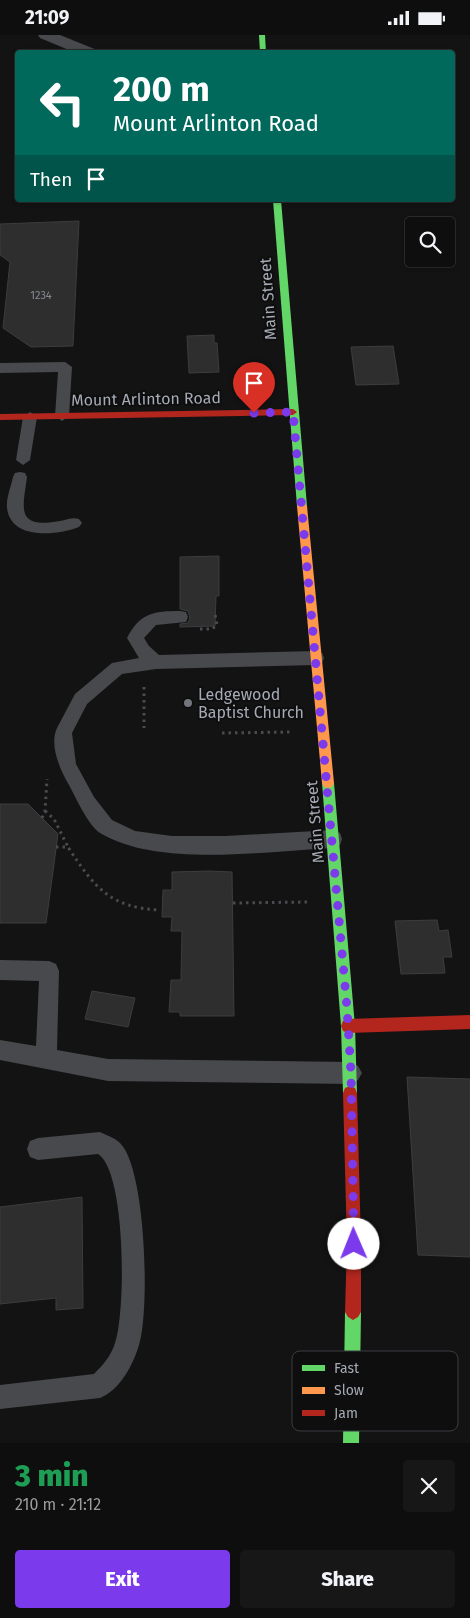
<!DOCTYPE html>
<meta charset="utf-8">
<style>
body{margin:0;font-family:"Fira Sans",sans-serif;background:#171718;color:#f1f3f6;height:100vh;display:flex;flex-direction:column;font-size:19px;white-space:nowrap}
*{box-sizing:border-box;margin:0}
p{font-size:16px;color:#9b9c9e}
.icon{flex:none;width:28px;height:28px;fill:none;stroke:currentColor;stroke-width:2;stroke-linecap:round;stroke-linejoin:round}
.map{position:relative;height:1408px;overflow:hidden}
.drawer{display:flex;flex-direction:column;background:#0e0e0f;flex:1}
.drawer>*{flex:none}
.guide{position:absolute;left:15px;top:15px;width:440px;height:152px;border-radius:5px;box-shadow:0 1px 4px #0004,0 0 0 1px #2e2e2f;background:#00695c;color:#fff;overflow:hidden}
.fabs{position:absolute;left:405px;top:182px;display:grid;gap:10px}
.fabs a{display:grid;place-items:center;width:50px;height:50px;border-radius:5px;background:#0e0e0f;box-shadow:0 1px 4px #0004,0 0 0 1px #2e2e2f;font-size:25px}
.pin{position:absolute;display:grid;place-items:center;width:42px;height:42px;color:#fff;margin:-51px -21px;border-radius:50% 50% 50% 0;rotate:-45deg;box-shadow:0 0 5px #0007}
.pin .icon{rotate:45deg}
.me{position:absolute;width:55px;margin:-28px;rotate:359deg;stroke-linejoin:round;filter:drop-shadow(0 0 4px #0008)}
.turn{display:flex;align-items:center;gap:18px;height:105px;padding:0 15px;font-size:22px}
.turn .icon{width:65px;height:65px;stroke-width:2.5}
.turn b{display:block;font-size:35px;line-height:42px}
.then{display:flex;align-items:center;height:48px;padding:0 15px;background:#0003;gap:10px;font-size:19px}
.round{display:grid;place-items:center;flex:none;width:52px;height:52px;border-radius:5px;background:#171718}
.headline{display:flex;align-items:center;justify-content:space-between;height:85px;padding:0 15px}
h1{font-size:30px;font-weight:800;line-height:38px;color:#1e9e55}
.button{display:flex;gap:10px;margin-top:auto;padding:10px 15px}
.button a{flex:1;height:58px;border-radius:5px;background:#7c3aed;color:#fff;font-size:20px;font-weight:800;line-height:58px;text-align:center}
.button a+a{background:#171718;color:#f1f3f6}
.status{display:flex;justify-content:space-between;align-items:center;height:35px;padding:0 25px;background:#0e0e0f;direction:ltr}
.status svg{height:14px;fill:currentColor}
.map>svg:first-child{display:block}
</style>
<div class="status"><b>21:09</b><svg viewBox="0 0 49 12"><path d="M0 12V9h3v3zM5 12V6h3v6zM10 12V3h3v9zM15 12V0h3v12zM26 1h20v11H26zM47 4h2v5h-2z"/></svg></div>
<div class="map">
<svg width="470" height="1408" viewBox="0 0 470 1408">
<rect width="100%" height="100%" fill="#131314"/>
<g fill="#2e2e2f" stroke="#3c3d40">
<polygon points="79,186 73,311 31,312 3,293 10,227 0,220 0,189"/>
<polygon points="214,300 214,308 217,308 219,337 189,338 187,301"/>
<polygon points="393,311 399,349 356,350 351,312"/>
<polygon points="219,521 219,561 216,561 215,591 180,592 180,589 188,588 190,583 188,576 180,574 180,522"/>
<polygon points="0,769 28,769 58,799 46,888 0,888"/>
<polygon points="210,836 232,837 234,981 180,981 180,977 169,977 171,945 181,945 182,896 171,896 172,882 162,882 163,855 172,855 172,837"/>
<polygon points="437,885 439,896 448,895 452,922 443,922 445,938 401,939 395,886"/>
<polygon points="92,956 135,963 128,992 85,984"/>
<polygon points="407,1042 470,1044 470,1222 418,1220"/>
<polygon points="82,1162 83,1273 56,1275 56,1263 0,1269 0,1172"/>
</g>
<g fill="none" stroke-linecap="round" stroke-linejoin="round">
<g stroke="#494b4e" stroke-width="3" stroke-dasharray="2.5 4" stroke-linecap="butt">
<polyline points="200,594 212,594 217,590 215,579"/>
<polyline points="144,652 144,693"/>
<polyline points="222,698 293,697"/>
<polyline points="45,776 54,784 68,812"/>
<polyline points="42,783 45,776 47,744"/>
<path d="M56,812H68C94,852 110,873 160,875"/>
<polyline points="233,868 308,867"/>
</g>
<g fill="#48494c" fill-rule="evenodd">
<polygon points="65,327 72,332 69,381 62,386 55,381 58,337 0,338 0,328"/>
<polygon points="30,377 37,382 30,425 23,430 16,425 23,382"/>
<path d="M20,437L25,438L27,442C23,474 15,494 60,486C67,485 72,482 79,484L82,488L79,492C58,500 11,506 7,473C6,463 11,452 13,442L15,438Z"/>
<path d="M180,576L186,577L188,582L186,587L156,590L144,603L149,611L159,620L316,616L322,618L324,623L322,628L316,630L156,634L122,639L87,669L72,698L76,729L94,762L112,785L135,796L172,801H226L333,795L340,798L342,804L340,810L333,813C267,816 158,833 100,798C88,790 76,763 69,750C60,735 49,710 57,693L75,659L112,628L139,623L127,603C140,578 153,576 180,576Z"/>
<polygon points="0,925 49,926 56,929 59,936 57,1015 108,1024 351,1027 358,1031 362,1038 358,1045 351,1049 108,1046 0,1025 0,1005 36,1011 39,946 0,945"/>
<path d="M100,1097C106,1100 115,1103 120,1108C146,1133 150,1276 139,1310C133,1330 120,1355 100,1363L0,1374V1350L94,1339C103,1330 111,1321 115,1308C126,1277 126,1136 98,1119L38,1125L30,1122L27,1114L30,1106L38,1103Z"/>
</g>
<polygon fill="#48494c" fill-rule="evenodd" points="38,0 60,0 97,15 99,18 76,18 40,3"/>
<g fill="#63d668" fill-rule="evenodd">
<polygon points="259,0 265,0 266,18 260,18"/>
<polygon points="273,165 281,165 307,471 302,475 297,471"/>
<polygon points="328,743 332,744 334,748 355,991 357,1058 355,1063 350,1065 345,1063 343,1058 341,991 322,748 324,744"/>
<polygon points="353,1269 358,1272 361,1277 359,1408 343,1408 345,1277 348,1272"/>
</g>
<polygon fill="#ff974d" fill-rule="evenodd" points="302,467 307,471 334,748 332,752 328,753 324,752 322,748 297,471"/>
<g fill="#b3261e" fill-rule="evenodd">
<polygon points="293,374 297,377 293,380 0,385 0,379"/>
<polygon points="470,980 470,994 348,998 343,996 341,991 343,986 348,984"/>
<polygon points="350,1051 355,1053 357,1058 361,1209 361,1277 358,1282 353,1285 348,1282 345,1277 347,1209 343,1058 345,1053"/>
</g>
</g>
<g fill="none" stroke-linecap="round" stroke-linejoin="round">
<polyline stroke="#7c3aed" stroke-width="9" stroke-dasharray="0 16.2" points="254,378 293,377 347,973 351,1038 354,1209"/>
</g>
<circle fill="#72757c" stroke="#0e0e0f" stroke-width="2" cx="188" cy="668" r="5"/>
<g text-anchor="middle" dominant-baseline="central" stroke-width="4" stroke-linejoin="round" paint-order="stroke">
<g font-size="11" fill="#878b93">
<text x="41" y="260">1234</text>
</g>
<g font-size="16" fill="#a5aab4" stroke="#0e0e0f">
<text transform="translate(268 264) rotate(-94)">Main Street</text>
<text transform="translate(146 364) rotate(-1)">Mount Arlinton Road</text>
<text transform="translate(315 787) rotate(-95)">Main Street</text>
</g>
<g font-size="16" fill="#a5aab4" stroke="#0e0e0f" text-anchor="start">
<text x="198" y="659">Ledgewood<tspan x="198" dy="18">Baptist Church</tspan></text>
</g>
</g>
<rect x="292" y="1316" width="166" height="80" rx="8" fill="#0e0e0f" stroke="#3b3d41" stroke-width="1"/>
<rect x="302" y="1330" width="23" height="6" fill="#63d668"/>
<rect x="302" y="1352" width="23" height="7" fill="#ff974d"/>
<rect x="302" y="1375" width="23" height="6" fill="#b3261e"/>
<g font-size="14" fill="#a5aab4">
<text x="334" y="1338">Fast</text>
<text x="334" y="1360">Slow</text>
<text x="334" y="1383">Jam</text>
</g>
</svg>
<div class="fabs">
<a><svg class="icon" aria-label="search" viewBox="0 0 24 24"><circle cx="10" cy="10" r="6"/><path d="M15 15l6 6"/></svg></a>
</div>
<div class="pin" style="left:254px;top:378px;background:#d93025"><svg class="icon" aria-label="arrive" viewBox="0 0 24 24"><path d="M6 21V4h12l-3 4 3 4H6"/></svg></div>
<svg class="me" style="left:354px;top:1209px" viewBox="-20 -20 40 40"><circle r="19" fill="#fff"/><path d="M0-13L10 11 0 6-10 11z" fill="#7c3aed"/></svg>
<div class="guide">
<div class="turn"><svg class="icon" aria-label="left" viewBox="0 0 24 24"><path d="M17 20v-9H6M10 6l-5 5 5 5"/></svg><div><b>200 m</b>Mount Arlinton Road</div></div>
<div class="then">Then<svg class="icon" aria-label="arrive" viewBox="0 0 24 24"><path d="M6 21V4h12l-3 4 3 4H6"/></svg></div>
</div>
</div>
<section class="drawer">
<div class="headline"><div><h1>3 min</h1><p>210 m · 21:12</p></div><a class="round"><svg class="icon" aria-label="close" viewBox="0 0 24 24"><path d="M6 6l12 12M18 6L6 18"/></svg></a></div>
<div class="button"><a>Exit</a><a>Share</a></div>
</section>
